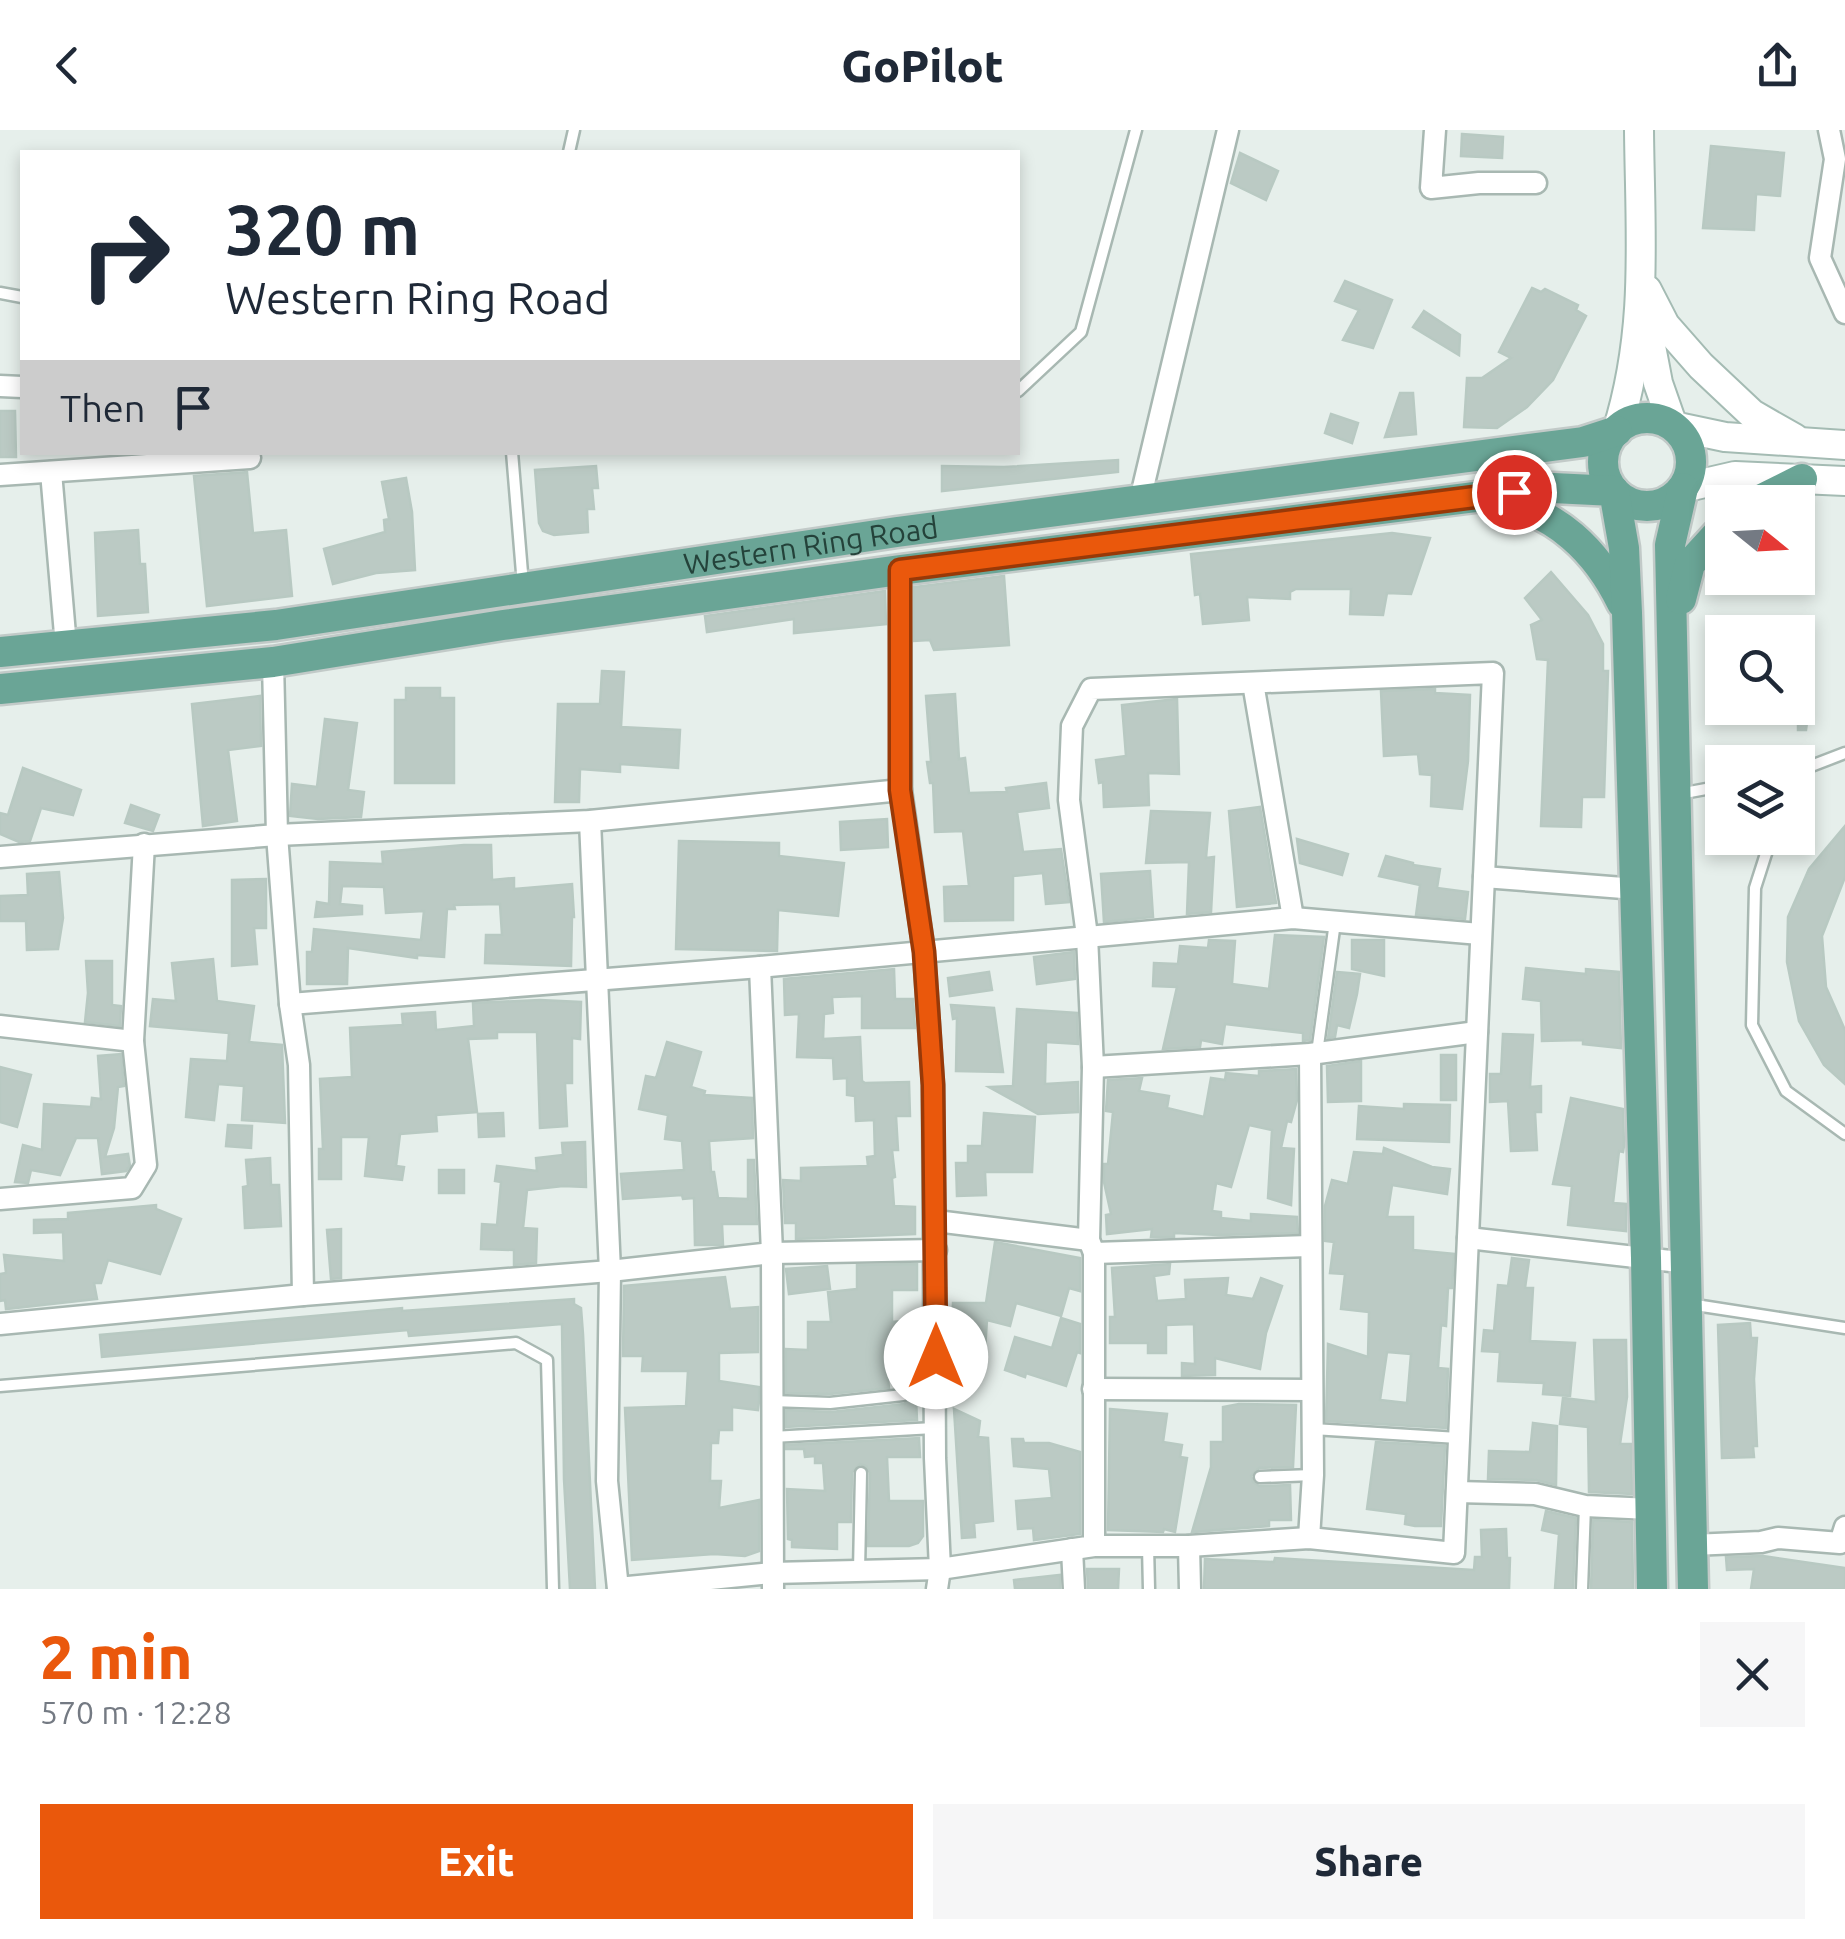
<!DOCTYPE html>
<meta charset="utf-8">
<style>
body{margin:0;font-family:Ubuntu,sans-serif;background:#f6f6f7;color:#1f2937;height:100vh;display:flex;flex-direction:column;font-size:38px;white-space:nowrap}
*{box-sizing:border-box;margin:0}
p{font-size:32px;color:#747a83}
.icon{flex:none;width:55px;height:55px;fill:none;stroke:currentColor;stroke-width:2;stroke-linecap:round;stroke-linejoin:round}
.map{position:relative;height:1459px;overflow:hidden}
.drawer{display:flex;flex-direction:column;background:#fff;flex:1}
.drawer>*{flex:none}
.banner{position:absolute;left:20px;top:20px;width:1000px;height:305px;border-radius:0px;box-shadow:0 5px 15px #0003;background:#fff;color:#1f2937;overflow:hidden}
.needle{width:65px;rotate:108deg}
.fabs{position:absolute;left:1705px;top:355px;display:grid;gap:20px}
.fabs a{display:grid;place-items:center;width:110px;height:110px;border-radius:0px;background:#fff;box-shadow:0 5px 15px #0003;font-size:50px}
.pin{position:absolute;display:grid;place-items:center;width:85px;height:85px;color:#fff;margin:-42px;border:5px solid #fff;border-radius:50%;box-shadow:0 2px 10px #0007}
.me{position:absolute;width:110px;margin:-55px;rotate:0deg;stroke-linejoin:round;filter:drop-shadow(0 0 8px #0008)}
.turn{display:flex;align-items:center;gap:35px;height:210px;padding:0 40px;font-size:45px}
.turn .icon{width:130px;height:130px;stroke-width:2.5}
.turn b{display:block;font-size:70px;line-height:85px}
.then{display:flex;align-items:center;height:95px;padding:0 40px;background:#0003;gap:20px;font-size:38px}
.round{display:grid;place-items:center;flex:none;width:105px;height:105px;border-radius:0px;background:#f6f6f7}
.summary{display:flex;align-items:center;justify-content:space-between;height:170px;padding:0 40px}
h1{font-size:60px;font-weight:800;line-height:75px;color:#ea580c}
.primary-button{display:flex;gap:20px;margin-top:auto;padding:20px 40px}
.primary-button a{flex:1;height:115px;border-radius:0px;background:#ea580c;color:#fff;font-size:40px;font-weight:800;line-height:115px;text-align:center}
.primary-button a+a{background:#f6f6f7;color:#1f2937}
header{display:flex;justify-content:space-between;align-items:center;height:130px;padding:0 40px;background:#fff;font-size:45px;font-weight:800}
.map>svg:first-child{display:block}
</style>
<header><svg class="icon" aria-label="back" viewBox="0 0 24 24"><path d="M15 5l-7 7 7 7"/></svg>GoPilot<svg class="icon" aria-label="share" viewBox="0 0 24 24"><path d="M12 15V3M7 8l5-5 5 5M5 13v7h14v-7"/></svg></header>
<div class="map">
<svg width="1845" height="1459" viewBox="0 0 1845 1459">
<rect width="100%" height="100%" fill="#e6efeb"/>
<g fill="#bbcac4" stroke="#b8c9c2" stroke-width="2.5" fill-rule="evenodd">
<polygon points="1462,4 1503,7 1502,28 1461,26"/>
<polygon points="1711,16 1784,23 1780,66 1756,64 1754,100 1703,98"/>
<polygon points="1240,23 1278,41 1266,70 1231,53"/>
<polygon points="1345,151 1392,170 1373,218 1343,210 1359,180 1335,171"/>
<polygon points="1532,158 1541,162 1545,159 1578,175 1576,180 1586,186 1553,250 1527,277 1497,298 1464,297 1467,248 1482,248 1511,228 1499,222"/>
<polygon points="1424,181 1460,205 1459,225 1413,197"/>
<polygon points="1400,263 1413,263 1416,304 1385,307"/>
<polygon points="0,281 15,281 16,327 0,327"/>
<polygon points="1331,284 1358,293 1352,313 1325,303"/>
<polygon points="1118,330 1118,342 942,361 942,336 1004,337"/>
<polygon points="596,336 598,358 592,358 594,379 587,379 588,402 554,405 543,401 539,393 535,340"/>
<polygon points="247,342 253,403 286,400 292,466 207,476 194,346"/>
<polygon points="406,348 412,382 415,440 376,443 333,454 324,419 385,402 384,390 389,389 382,352"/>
<polygon points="138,400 140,434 145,434 148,482 98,486 95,403"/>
<polygon points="1392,403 1430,408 1411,464 1387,463 1383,485 1350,484 1351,459 1296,459 1290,462 1290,469 1247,467 1249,490 1203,494 1200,464 1195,465 1191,424"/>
<polygon points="1551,442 1588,485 1603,514 1603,541 1608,541 1604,667 1582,667 1581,697 1541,696 1548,530 1537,529 1531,495 1542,490 1525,468"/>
<polygon points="1004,446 1009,515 934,520 930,510 914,511 914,457"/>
<polygon points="885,461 886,494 794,503 794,489 707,502 705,486"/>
<polygon points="602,541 624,542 621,597 680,600 678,638 620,634 620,642 580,639 579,672 555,672 558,574 600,574"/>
<polygon points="1798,553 1812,555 1806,600 1798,600"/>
<polygon points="406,558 440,558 440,568 454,568 454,653 395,653 395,570 406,570"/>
<polygon points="1435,559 1435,563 1470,565 1468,631 1462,679 1431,676 1432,645 1420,644 1418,624 1384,626 1381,561"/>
<polygon points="955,564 959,629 965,628 969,663 1007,662 1006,658 1046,653 1049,678 1017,682 1023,722 1061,719 1069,772 1046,774 1043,743 1013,746 1013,790 945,791 944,757 969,756 963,701 935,702 933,653 930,653 927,632 931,632 926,566"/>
<polygon points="260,566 261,616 228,620 237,691 203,696 192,574"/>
<polygon points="1177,569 1179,644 1148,643 1149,675 1104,677 1103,652 1099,653 1096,630 1126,626 1122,575"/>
<polygon points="325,589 357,593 348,660 364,662 361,687 318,689 290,686 292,654 317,657"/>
<polygon points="23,638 81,660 73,685 41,678 30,711 19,712 0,704 0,683 8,685"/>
<polygon points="131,675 159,685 153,701 125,693"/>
<polygon points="1260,677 1276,773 1237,777 1229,681"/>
<polygon points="1151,681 1210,683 1206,728 1214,727 1211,782 1187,784 1189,732 1146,733"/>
<polygon points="887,689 888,717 841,720 840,692"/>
<polygon points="1845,696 1845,747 1822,806 1826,857 1845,900 1845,954 1824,935 1799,891 1787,832 1788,787 1809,739"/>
<polygon points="1297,709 1348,724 1342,745 1300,733"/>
<polygon points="679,711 779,713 779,726 844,733 838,786 778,780 777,821 676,819"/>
<polygon points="464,715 491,715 492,750 514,748 514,759 572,754 574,787 572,787 571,836 485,833 486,805 502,805 500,774 454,775 455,779 447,779 444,827 417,825 417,828 348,818 347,854 307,854 307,822 312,822 314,799 421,810 424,781 386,783 384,757 342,756 340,774 362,776 362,784 315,787 317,772 329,774 330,732 383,734 382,722"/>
<polygon points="1386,726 1413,733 1413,735 1440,739 1437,758 1468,762 1465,789 1416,785 1420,755 1379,746"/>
<polygon points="1150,741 1153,787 1104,792 1101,744"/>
<polygon points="59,742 63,788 58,819 27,820 26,791 0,791 0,766 28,765 27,744"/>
<polygon points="266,749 266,798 254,798 257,834 232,836 232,750"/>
<polygon points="1275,805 1324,807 1310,910 1303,911 1303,903 1225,894 1222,914 1201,910 1200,917 1163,919 1177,857 1153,856 1154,833 1178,834 1180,816 1208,818 1209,810 1235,811 1232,854 1269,859"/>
<polygon points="1352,810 1384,810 1384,846 1352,839"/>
<polygon points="1074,822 1075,849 1037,854 1034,827"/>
<polygon points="213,829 217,871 254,876 249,912 282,915 285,993 242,990 244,956 218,954 214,990 186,987 191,929 227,931 229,903 150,896 153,869 176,871 172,833"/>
<polygon points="86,831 112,831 112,875 121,876 120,896 85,892 88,863"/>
<polygon points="1526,838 1586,844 1586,839 1619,842 1621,918 1583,914 1583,910 1542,911 1541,871 1523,869"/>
<polygon points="894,839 895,869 913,869 915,898 862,898 862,866 832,867 833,883 824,884 823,909 860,907 862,951 865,953 909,952 910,986 896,986 898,1020 892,1020 895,1047 892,1048 894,1076 915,1077 915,1104 796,1109 796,1093 785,1093 783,1050 801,1051 801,1038 868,1036 867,1027 875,1026 874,990 856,991 855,966 847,965 847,948 834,949 833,928 797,927 799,884 785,885 784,849"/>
<polygon points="989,842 992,860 950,866 948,848"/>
<polygon points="1337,842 1360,844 1357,864 1349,898 1337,895 1335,907 1328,908"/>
<polygon points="540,870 581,872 580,909 572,908 572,953 565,953 567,996 540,998 537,902 497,902 497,908 468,909 477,982 436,985 437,1001 400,1004 396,1036 404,1037 402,1050 365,1046 369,1007 341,1007 341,1049 319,1049 319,1019 323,1019 320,949 352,947 350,898 403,895 402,884 435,882 436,900 474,896 473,873"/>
<polygon points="951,875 994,878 1003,942 956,941 957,888 953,889"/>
<polygon points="1017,879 1077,883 1078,914 1046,912 1045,954 1078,952 1078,982 1038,984 989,957 1013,956"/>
<polygon points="1503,904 1533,905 1530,957 1541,956 1541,982 1535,982 1537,1020 1511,1021 1508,971 1490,972 1490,944 1501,944"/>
<polygon points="667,912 701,922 691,957 705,961 704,965 752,968 753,1008 709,1011 711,1042 714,1042 718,1068 748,1069 748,1030 754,1030 757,1094 722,1094 723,1115 695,1115 694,1068 683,1069 682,1065 623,1069 621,1044 684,1040 682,1011 665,1009 668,985 639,979 646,946 656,948"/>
<polygon points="121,924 124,956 118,957 114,998 105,1027 128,1024 130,1036 126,1041 102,1044 98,1008 76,1008 60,1045 31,1040 28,1053 15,1052 23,1015 42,1020 44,974 91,977 92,968 101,969 98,926"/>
<rect x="1441" y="925" width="15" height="45"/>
<polygon points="1361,931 1361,971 1328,972 1327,936"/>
<polygon points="0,937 31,945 17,997 0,992"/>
<polygon points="1296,939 1297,970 1291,992 1287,991 1281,1018 1294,1019 1291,1075 1268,1068 1272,1000 1249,995 1231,1057 1216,1053 1212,1081 1221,1082 1221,1088 1251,1091 1251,1084 1297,1087 1298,1103 1218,1105 1174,1103 1174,1107 1151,1107 1152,1099 1107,1104 1106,1085 1111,1084 1104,1052 1104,1034 1108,1034 1113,982 1106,981 1108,950 1142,948 1139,961 1169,966 1167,978 1204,987 1211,948 1225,950 1226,943 1259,946 1259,941"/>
<polygon points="1571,968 1623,979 1624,1016 1623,1022 1619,1021 1613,1073 1626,1074 1626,1101 1568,1095 1572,1056 1553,1054"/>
<polygon points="1404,974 1450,975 1449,1012 1357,1009 1359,976 1404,979"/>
<polygon points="503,983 504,1006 479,1007 478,984"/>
<polygon points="984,983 1035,987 1032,1042 985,1042 986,1065 957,1066 956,1033 968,1033 968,1016 982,1016"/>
<polygon points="228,995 252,996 251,1018 226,1016"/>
<polygon points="585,1012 586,1057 563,1056 527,1060 523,1098 537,1099 536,1133 514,1135 514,1120 481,1119 482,1094 497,1095 501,1052 495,1051 497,1036 537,1041 536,1028 563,1025 562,1013"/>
<path d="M1384,1018L1432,1037L1450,1039L1447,1064L1392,1055L1387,1087H1413V1120L1454,1124L1452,1158H1448L1446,1196L1441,1195L1438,1238L1448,1239L1446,1298L1326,1291L1328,1214L1368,1227L1369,1182L1341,1179L1345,1144L1330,1143L1334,1112L1325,1111V1076L1332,1050L1348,1054L1354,1022L1383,1024ZM1387,1222L1411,1224L1407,1273L1380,1270Z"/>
<polygon points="270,1028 271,1055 279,1055 281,1096 245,1098 243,1057 248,1056 246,1030"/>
<rect x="439" y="1040" width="25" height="23"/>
<polygon points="156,1075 156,1079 181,1089 160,1144 108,1130 101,1153 94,1153 97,1169 6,1179 5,1170 0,1171 0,1144 6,1143 4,1125 64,1131 63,1102 34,1103 34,1090 68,1089 68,1083"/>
<polygon points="341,1099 341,1148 331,1149 327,1100"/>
<polygon points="995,1112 1080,1128 1080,1161 1069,1158 1061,1186 1016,1173 1010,1196 987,1190 984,1235 950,1232 953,1173 986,1173"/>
<polygon points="1512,1128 1529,1130 1525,1158 1533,1158 1530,1211 1575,1213 1570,1266 1543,1264 1544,1253 1498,1251 1500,1222 1482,1221 1484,1200 1494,1201 1498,1155 1508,1156"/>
<polygon points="917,1134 917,1160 892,1160 892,1192 911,1190 914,1219 885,1222 889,1258 830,1264 786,1263 786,1219 808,1220 808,1192 831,1192 828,1162 857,1159 857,1135"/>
<polygon points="1170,1134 1169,1144 1154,1146 1157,1171 1186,1169 1185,1150 1228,1148 1226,1165 1253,1169 1261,1148 1282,1156 1266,1203 1260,1239 1215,1228 1215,1245 1182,1246 1182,1233 1195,1234 1194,1194 1166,1195 1166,1223 1148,1223 1148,1213 1110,1213 1110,1187 1115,1187 1112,1138"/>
<polygon points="827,1136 830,1159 789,1164 786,1139"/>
<polygon points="725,1147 730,1179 758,1177 758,1222 719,1223 719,1251 759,1257 759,1271 758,1280 732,1277 732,1300 719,1300 718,1313 711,1313 710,1351 721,1351 719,1378 759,1370 759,1421 745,1426 714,1424 632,1430 625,1278 686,1276 688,1241 642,1241 643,1226 623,1226 624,1156"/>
<polygon points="574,1169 574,1174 581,1178 583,1204 595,1459 570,1459 564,1349 562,1194 409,1206 408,1200 102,1227 100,1205 402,1178 402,1181"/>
<polygon points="1061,1188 1080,1194 1080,1223 1077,1222 1066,1256 1026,1243 1025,1247 1005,1240 1015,1207 1052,1218"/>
<polygon points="1750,1193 1751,1208 1757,1208 1754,1249 1757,1316 1753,1316 1754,1327 1722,1328 1718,1195"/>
<polygon points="1594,1210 1626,1210 1627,1267 1620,1314 1631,1314 1632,1364 1589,1362 1588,1297 1560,1294 1563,1268 1596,1272"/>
<polygon points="911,1269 916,1269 917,1290 786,1297 786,1280 831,1282 904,1274"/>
<polygon points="1239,1274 1296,1275 1293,1337 1259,1338 1251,1346 1253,1352 1259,1356 1290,1355 1291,1390 1269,1390 1269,1396 1192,1402 1211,1337 1211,1312 1223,1312 1223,1277"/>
<polygon points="954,1279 980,1291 978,1307 988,1308 993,1391 974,1393 975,1407 962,1408"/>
<polygon points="1110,1279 1167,1284 1163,1312 1182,1315 1180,1327 1187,1328 1175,1402 1164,1399 1163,1402 1108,1400"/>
<polygon points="1533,1293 1557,1296 1556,1355 1536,1350 1488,1349 1489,1321 1530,1322"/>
<polygon points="919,1308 920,1327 887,1327 889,1371 923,1371 923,1406 918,1413 909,1416 868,1416 870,1343 866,1336 860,1334 852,1342 851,1392 837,1392 837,1419 792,1417 792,1410 788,1409 787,1359 825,1361 823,1333 815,1333 815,1326 805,1327 804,1319 786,1319 786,1315"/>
<polygon points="1012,1309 1023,1309 1024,1313 1049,1313 1080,1322 1080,1404 1034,1410 1033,1398 1018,1399 1016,1371 1052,1368 1049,1339 1014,1336"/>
<polygon points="1376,1312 1445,1316 1441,1396 1415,1396 1405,1394 1406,1384 1367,1379"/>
<polygon points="1546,1381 1576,1388 1573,1459 1555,1459 1559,1404 1542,1400"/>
<polygon points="1593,1390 1632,1392 1633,1459 1591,1459"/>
<polygon points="1506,1399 1507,1428 1510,1428 1509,1459 1204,1459 1205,1429 1274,1432 1275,1428 1474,1440 1475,1427 1482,1427 1481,1400"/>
<polygon points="1763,1426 1845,1438 1845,1459 1751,1459 1754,1439 1727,1440 1726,1427"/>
<polygon points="1087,1439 1119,1439 1118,1459 1088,1459"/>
<polygon points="1060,1445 1060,1459 1015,1459 1014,1450"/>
</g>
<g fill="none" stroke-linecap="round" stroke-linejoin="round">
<g stroke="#a8b8b2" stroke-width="15">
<g id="service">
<polyline points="569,22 574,0"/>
<polyline points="0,163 22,167"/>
<polyline points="1018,261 1081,202 1136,0"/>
<polyline points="512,322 523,455"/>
<polyline points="1798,641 1845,623"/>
<polyline points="1679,664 1722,656"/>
<polyline points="1771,708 1755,758 1752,895 1786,961 1845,1004"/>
<polyline points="1317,923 1335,792"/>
<polyline points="1689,1174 1845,1198"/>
<polyline points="0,1256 516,1213 547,1230 553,1459"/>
<polyline points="772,1271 830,1273 903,1265"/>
<polyline points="1313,1299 1458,1308"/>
<polyline points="772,1307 934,1298"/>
<polyline points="1260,1347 1313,1345"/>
<polyline points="1148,1416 1149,1459"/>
<polyline points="859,1441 861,1343"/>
<polyline points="1582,1459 1585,1376"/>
</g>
</g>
<g stroke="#a8b8b2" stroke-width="25">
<g id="minor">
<polyline points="1435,0 1431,58 1479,53 1536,53"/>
<polyline points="1829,0 1835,29 1820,128 1845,183"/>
<polyline points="0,256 22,257"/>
<polyline points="51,342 66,516"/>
<polyline points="0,345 250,328 247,322"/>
<polyline points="1140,370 1228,0"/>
<polyline points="900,440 901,660 924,822 933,955 935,1328 940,1439 937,1459"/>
<polyline points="273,532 277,705 290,874 299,935 303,1165"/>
<polyline points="1253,553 1293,788"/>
<polyline points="590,691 610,1141 607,1351 618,1459"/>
<polyline points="0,727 277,705 590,691 901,660"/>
<polyline points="1484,747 1636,759"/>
<polyline points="760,837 772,1123 773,1459"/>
<polyline points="290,874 760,837 1293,788 1480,804"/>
<polyline points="0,896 133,911"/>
<polyline points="1093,937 1310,924 1477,902"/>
<polyline points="0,1069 132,1058 146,1035 133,911 144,714"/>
<polyline points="936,1091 1089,1110"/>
<polyline points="1468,1108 1688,1133"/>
<polyline points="1094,1123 1309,1116"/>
<polyline points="0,1194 303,1165 610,1141 772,1123 936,1120"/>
<polyline points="1093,1259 1310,1260"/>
<polyline points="1457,1362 1535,1364 1585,1376 1651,1379"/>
<polyline points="1309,1408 1313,1345 1310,924"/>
<polyline points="1692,1415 1761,1412 1778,1408 1840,1413 1845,1397"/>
<polyline points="1189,1416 1190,1459"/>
<polyline points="1072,1419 1074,1459"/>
<polyline points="618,1458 772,1443 940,1439 1094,1416 1189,1416 1309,1408 1454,1423 1493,543 1091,559 1072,596 1069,670 1087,806 1093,937 1089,1110 1094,1123 1094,1416"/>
</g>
</g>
<g stroke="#a4bbb3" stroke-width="32">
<g id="secondary">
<polyline points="1647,160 1665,195 1701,236 1752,284 1794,308"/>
<polyline points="1641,164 1658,253 1673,296 1725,307 1845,315"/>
<path d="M1617,301C1649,199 1640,105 1639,0"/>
<polyline points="1683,358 1735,346 1845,351"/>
</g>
</g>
<g stroke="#c2cac8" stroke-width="35">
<g id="primary">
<circle cx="1647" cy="332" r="44"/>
<polyline points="1683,358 1670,415 1693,1459"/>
<path d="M1497,371C1556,381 1597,421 1622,473"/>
<polyline points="1756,372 1802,349"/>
<polyline points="1681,469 1690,434 1722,399"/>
<path id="s1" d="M0,522L276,495L897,402L1583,312L1617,301"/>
<polyline points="0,559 273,532 503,495 900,440 1475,367 1553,358 1614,361 1624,418 1627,483 1646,1128 1652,1459"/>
</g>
</g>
<use href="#service" stroke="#fff" stroke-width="10"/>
<use href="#minor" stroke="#fff" stroke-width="20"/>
<use href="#secondary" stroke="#fff" stroke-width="28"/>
<use href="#primary" stroke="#6aa596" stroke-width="30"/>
</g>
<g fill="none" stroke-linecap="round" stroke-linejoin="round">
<g stroke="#983908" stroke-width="25">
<polyline id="route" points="936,1227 933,955 924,822 900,660 900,440 1514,362"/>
</g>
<use href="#route" stroke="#ea580c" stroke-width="18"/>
</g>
<g text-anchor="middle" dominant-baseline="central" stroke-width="8" stroke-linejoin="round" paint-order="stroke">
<g font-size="30" fill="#24423a" stroke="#f7fbf9">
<text stroke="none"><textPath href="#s1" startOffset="818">Western Ring Road</textPath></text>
</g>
</g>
</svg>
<div class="fabs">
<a><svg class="needle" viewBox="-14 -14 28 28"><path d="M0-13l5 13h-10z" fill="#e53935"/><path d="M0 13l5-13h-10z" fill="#747a83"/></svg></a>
<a><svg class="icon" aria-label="search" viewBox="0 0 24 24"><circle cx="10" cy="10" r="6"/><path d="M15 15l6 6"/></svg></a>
<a><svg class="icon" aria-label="layers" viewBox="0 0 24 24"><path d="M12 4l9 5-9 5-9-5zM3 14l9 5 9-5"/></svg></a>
</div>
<div class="pin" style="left:1514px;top:362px;background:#d93025"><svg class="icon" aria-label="arrive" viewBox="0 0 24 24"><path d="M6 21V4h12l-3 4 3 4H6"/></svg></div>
<svg class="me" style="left:936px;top:1227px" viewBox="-20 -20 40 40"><circle r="19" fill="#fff"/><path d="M0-13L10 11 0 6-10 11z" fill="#ea580c"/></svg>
<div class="banner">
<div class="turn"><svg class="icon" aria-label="right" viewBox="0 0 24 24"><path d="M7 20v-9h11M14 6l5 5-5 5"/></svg><div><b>320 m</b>Western Ring Road</div></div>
<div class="then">Then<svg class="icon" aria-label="arrive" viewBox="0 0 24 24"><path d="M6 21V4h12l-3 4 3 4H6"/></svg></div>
</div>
</div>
<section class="drawer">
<div class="summary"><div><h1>2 min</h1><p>570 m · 12:28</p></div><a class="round"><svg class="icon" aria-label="close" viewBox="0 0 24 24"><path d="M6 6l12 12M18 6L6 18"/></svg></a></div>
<div class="primary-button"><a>Exit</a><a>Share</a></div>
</section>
